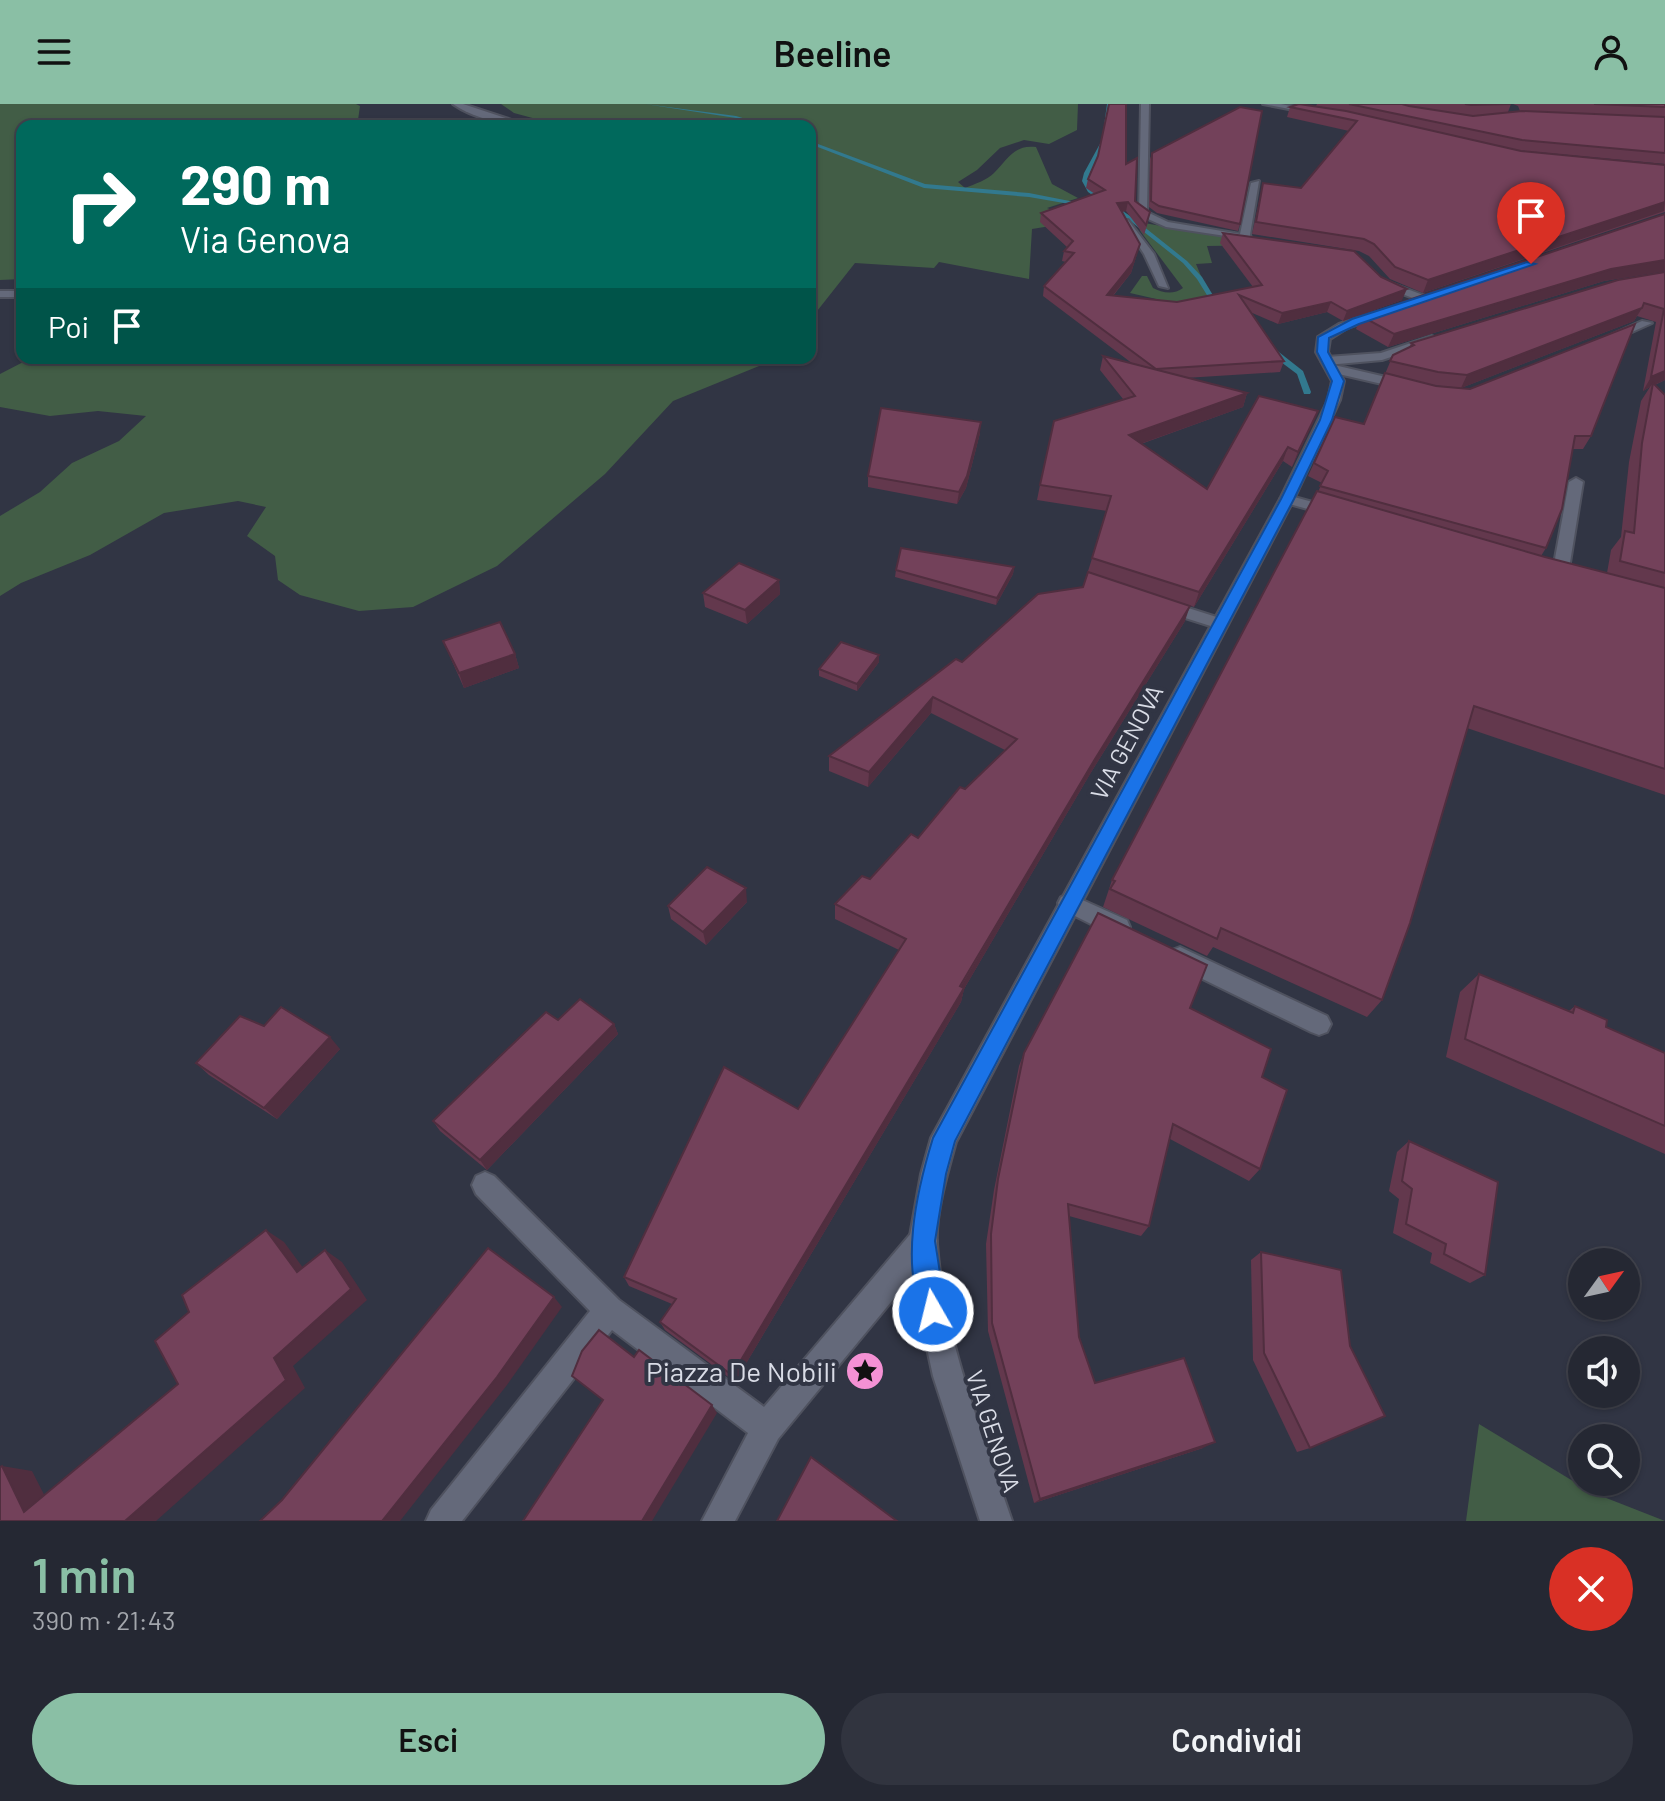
<!DOCTYPE html>
<html lang="it">
<meta charset="utf-8">
<style>
body{margin:0;font-family:Barlow,sans-serif;background:#31343f;color:#f1f3f6;height:100vh;display:flex;flex-direction:column;font-size:30px;white-space:nowrap}
*{box-sizing:border-box;margin:0}
p{font-size:26px;color:#a3a6ac}
.icon{flex:none;width:44px;height:44px;fill:none;stroke:currentColor;stroke-width:2;stroke-linecap:round;stroke-linejoin:round}
.map{position:relative;height:1417px;overflow:hidden}
.side{display:flex;flex-direction:column;background:#252833;flex:1}
.side>*{flex:none}
.guide{position:absolute;left:16px;top:16px;width:800px;height:244px;border-radius:16px;box-shadow:0 2px 6px #0004,0 0 0 2px #42444e;background:#00695c;color:#fff;overflow:hidden}
.needle{width:52px;rotate:57deg}
.controls{position:absolute;left:1568px;top:1144px;display:grid;gap:16px}
.controls a{display:grid;place-items:center;width:72px;height:72px;border-radius:50%;background:#252833;box-shadow:0 2px 6px #0004,0 0 0 2px #42444e;font-size:40px}
.pin{position:absolute;display:grid;place-items:center;width:68px;height:68px;color:#fff;margin:-82px -34px;border-radius:50% 50% 50% 0;rotate:-45deg;box-shadow:0 0 8px #0007}
.pin .icon{rotate:45deg}
.me{position:absolute;width:88px;margin:-44px;rotate:352deg;stroke-linejoin:round;filter:drop-shadow(0 0 6px #0008)}
.turn{display:flex;align-items:center;gap:28px;height:168px;padding:0 32px;font-size:36px}
.turn .icon{width:104px;height:104px;stroke-width:2.5}
.turn b{display:block;font-size:56px;line-height:68px}
.then{display:flex;align-items:center;height:76px;padding:0 32px;background:#0003;gap:16px;font-size:30px}
.round{display:grid;place-items:center;flex:none;width:84px;height:84px;border-radius:42px;background:#31343f}
.headline{display:flex;align-items:center;justify-content:space-between;height:136px;padding:0 32px}
h1{font-size:48px;font-weight:600;line-height:60px;color:#8abfa5}
.primary-button{display:flex;gap:16px;margin-top:auto;padding:16px 32px}
.primary-button a{flex:1;height:92px;border-radius:48px;background:#8abfa5;color:#111;font-size:32px;font-weight:600;line-height:92px;text-align:center}
.primary-button a+a{background:#31343f;color:#f1f3f6}
header{display:flex;justify-content:space-between;align-items:center;height:104px;padding:0 32px;background:#8abfa5;color:#111;font-size:36px;font-weight:600}
.map>svg:first-child{display:block}
</style>
<header><svg class="icon" aria-label="menu" viewBox="0 0 24 24"><path d="M4 6h16M4 12h16M4 18h16"/></svg>Beeline<svg class="icon" aria-label="person" viewBox="0 0 24 24"><circle cx="12" cy="8" r="4"/><path d="M4 21q1-7 8-7t8 7"/></svg></header>
<div class="map">
<svg width="1665" height="1417" viewBox="0 0 1665 1417">
<rect width="100%" height="100%" fill="#313544"/>
<g fill="#425d46">
<polygon points="0,0 356,0 360,2 358,16 352,22 22,22 22,175 0,176"/>
<path d="M501,0H1078L1077,26L1049,40L1024,36L1000,44L977,66L958,78L965,84C975,80 987,76 994,69C1007,56 1014,40 1036,43L1052,80L1078,94L1047,104L1082,117L1032,125L1029,175L939,158L934,164L855,159L810,216V22H562L514,9Z"/>
<path d="M1144,119L1273,141L1207,142L1212,159L1196,160L1209,191L1238,219L1276,245H1248L1165,197L1130,189L1142,172H1147L1153,184C1162,189 1174,191 1183,184L1141,128L1137,120Z"/>
<polygon points="31,254 779,254 673,297 605,370 497,462 413,503 359,507 300,491 278,476 275,452 247,432 266,403 238,397 164,409 90,451 21,479 0,492 0,412 40,388 72,359 119,337 146,312 98,307 50,312 0,303 0,270"/>
<polygon points="1479,1320 1591,1388 1665,1417 1466,1417"/>
</g>
<g fill="none" stroke-linecap="round" stroke-linejoin="round">
<g fill="#32798e" fill-rule="evenodd">
<polygon points="645,0 736,12 769,22 762,22 736,14"/>
<polygon points="1107,0 1111,0 1106,36 1090,69 1088,77 1092,86 1133,114 1187,157 1202,173 1220,203 1219,204 1215,204 1197,175 1183,159 1129,116 1088,88 1082,77 1084,69 1102,36"/>
<polygon points="810,37 925,80 1029,89 1090,101 1087,103 1029,93 924,84 810,40"/>
<polygon points="1269,245 1275,245 1303,267 1311,288 1310,290 1304,290 1297,270 1269,249"/>
</g>
<g stroke="#4f525f" stroke-width="4">
<g id="street">
<path d="M453,0H463L530,22C506,22 473,14 453,0Z"/>
<polygon points="1141,0 1149,0 1147,108 1168,118 1240,130 1251,79 1259,77 1250,131 1252,136 1166,123 1139,111"/>
<polygon points="1122,116 1128,116 1154,150 1168,184 1159,182 1144,150"/>
<polygon points="1383,176 1431,194 1433,196 1423,198 1379,181 1379,177"/>
<rect x="0" y="187" width="22" height="6"/>
<polygon points="1642,217 1652,219 1612,237 1602,235"/>
<polygon points="1432,232 1436,234 1436,238 1382,256 1327,261 1321,257 1327,253 1381,249"/>
<polygon points="1334,261 1412,279 1414,282 1408,286 1330,268 1328,265"/>
<polygon points="1576,374 1583,378 1568,471 1560,476 1552,471 1569,378"/>
<polygon points="1287,391 1338,405 1340,408 1333,412 1282,398 1280,395"/>
<polygon points="1163,496 1226,516 1228,520 1220,525 1157,505 1157,497"/>
<polygon points="1069,790 1127,816 1130,823 1127,830 1119,832 1111,830 1061,805 1058,799 1061,793"/>
<polygon points="1180,843 1327,912 1331,920 1327,928 1319,931 1311,928 1172,860 1169,853 1172,846"/>
<polygon points="485,1068 494,1072 619,1196 764,1303 913,1127 923,1123 933,1127 937,1137 933,1147 778,1335 735,1417 702,1417 748,1329 612,1226 462,1417 426,1417 431,1406 590,1207 476,1090 472,1081 476,1072"/>
</g>
</g>
<g stroke="#4f525f" stroke-width="4">
<g id="secondary">
<polygon points="1263,0 1281,0 1319,8 1315,10"/>
<path d="M1380,207L1390,209L1347,224L1330,235L1328,248L1344,277L1340,296L1294,395L956,1038C948,1067 935,1110 937,1140C944,1235 982,1327 1012,1417H980L933,1272L919,1207L909,1137L921,1070L931,1034L1280,395L1328,296L1332,277L1316,248L1318,233L1339,220Z"/>
</g>
</g>
<use href="#street" fill="#64697a" fill-rule="evenodd"/>
<use href="#secondary" fill="#64697a" fill-rule="evenodd"/>
</g>
<g fill="#63384d" fill-rule="evenodd">
<polygon points="1317,0 1511,0 1508,8 1520,7 1518,2 1513,0 1665,0 1665,60 1517,46 1665,61 1665,108 1423,189 1390,175 1369,152 1359,147 1252,130 1263,79 1301,84 1349,27 1287,13 1290,3 1316,2"/>
<polygon points="1152,49 1240,120 1238,127 1157,109 1149,103 1150,55"/>
<polygon points="1126,60 1135,97 1148,118 1144,131 1126,107 1122,108 1137,150 1131,169 1113,192 1177,198 1253,183 1220,139 1223,129 1402,196 1343,217 1327,208 1278,220 1250,208 1284,257 1280,268 1185,274 1247,289 1243,303 1141,340 1207,385 1318,307 1292,363 1283,357 1194,503 1157,491 1185,517 1090,670 964,885 961,898 735,1278 665,1226 660,1218 672,1200 629,1182 624,1173 798,1005 899,846 835,815 835,800 870,775 918,734 965,685 1005,646 931,609 868,683 829,667 829,652 962,558 1083,483 1107,407 1037,396 1040,381 1123,295 1100,266 1103,252 1133,260 1043,192 1044,182 1066,158 1062,157 1064,147 1067,143 1040,118 1041,109 1095,90 1086,84 1088,75"/>
<polygon points="1665,110 1665,167 1604,177 1388,243 1356,225 1361,212"/>
<path d="M1665,168V276L1655,281L1665,291V691L1467,624L1382,896L1367,913L1213,843L1207,852L1103,803L1112,776L1318,388L1322,379L1308,372L1314,359L1364,320L1393,251L1409,244L1411,239ZM1637,212L1656,218L1643,287L1650,283L1641,297L1629,358L1621,433L1611,446L1607,469L1541,452L1546,444L1573,345H1583L1591,332L1432,281L1461,284L1634,217Z"/>
<polygon points="980,329 966,384 957,400 868,383 868,372"/>
<polygon points="1014,463 1013,470 996,501 895,473 896,466"/>
<polygon points="779,476 780,490 747,520 705,503 703,489"/>
<polygon points="443,537 515,550 519,564 464,584"/>
<polygon points="879,558 857,587 819,572 819,565"/>
<polygon points="747,798 706,841 671,815 668,802"/>
<polygon points="1479,870 1569,907 1575,902 1606,923 1665,949 1665,1050 1446,953 1460,888"/>
<polygon points="1190,904 1262,973 1260,1065 1249,1077 1170,1035 1149,1122 1141,1132 1069,1112 1079,1233 1095,1279 1203,1344 1034,1399 988,1227 986,1140 994,1086 1019,962 1024,949"/>
<polygon points="558,916 614,920 618,930 487,1066 440,1027 433,1017"/>
<polygon points="340,945 277,1015 209,971 196,959"/>
<polygon points="1409,1037 1485,1171 1470,1179 1430,1159 1432,1149 1393,1129 1399,1095 1389,1087 1397,1048"/>
<polygon points="1261,1148 1310,1344 1297,1348 1253,1256 1251,1156"/>
</g>
<g fill="#502e3f">
<polygon points="1128,98 1126,107 1115,108 1117,99"/>
<polygon points="1665,98 1664,107 1423,189 1428,176"/>
<polygon points="1140,140 1131,169 1105,201 1107,191"/>
<polygon points="1665,156 1665,167 1604,177 1388,243 1394,230 1611,165"/>
<polygon points="1407,185 1402,196 1343,217 1347,207"/>
<polygon points="1331,198 1327,208 1278,220 1282,209"/>
<polygon points="1642,204 1634,217 1461,284 1467,271"/>
<polygon points="1665,267 1665,276 1652,282 1653,279 1650,283 1643,287 1651,273"/>
<polygon points="1247,289 1243,303 1126,345 1129,331"/>
<polygon points="1318,307 1312,321 1292,363 1298,348"/>
<polygon points="981,318 980,329 966,384 957,400 959,388"/>
<polygon points="1288,343 1283,357 1194,503 1199,488"/>
<polygon points="1014,463 1013,470 996,501 997,494"/>
<polygon points="779,476 780,490 747,520 745,506"/>
<polygon points="1190,502 1185,517 1090,670 964,885 961,898 735,1278 732,1271 1095,655"/>
<polygon points="515,550 519,564 464,584 459,569"/>
<polygon points="879,551 879,558 857,587 857,580"/>
<polygon points="933,593 931,609 868,683 869,668"/>
<polygon points="746,784 747,798 706,841 703,828"/>
<polygon points="614,920 618,930 487,1066 480,1056"/>
<polygon points="330,933 340,945 277,1015 264,1004"/>
<polygon points="266,1126 284,1138 315,1180 297,1168"/>
<polygon points="325,1146 342,1158 367,1196 293,1262 305,1284 156,1417 125,1417 274,1254"/>
<polygon points="554,1193 562,1203 507,1281 400,1417 382,1417"/>
<polygon points="712,1301 717,1309 652,1417 642,1417"/>
<polygon points="1215,1338 1203,1344 1034,1399 1040,1395"/>
<polygon points="2,1362 32,1367 55,1412 24,1408"/>
</g>
<g fill="#73415a" stroke="#502e3f" stroke-width="2">
<polygon points="1109,0 1126,0 1126,60 1137,54 1135,97 1150,108 1146,121 1128,98 1117,99 1140,140 1133,159 1107,191 1177,198 1262,181 1223,129 1354,147 1381,173 1407,185 1347,207 1331,198 1282,209 1239,191 1284,257 1156,265 1044,182 1074,149 1064,147 1073,137 1041,109 1105,86 1088,75 1098,52"/>
<polygon points="1299,0 1346,7 1521,47 1665,61 1665,98 1428,176 1395,163 1374,140 1364,135 1256,118 1263,79 1301,84 1357,17 1290,3"/>
<polygon points="1349,0 1402,0 1409,2 1473,12 1522,7 1665,13 1665,49 1522,36"/>
<polygon points="1465,0 1511,0 1471,1"/>
<polygon points="1594,0 1665,0 1665,3"/>
<polygon points="1240,3 1262,7 1240,120 1159,102 1151,97 1152,49"/>
<polygon points="426,15 456,22 398,22"/>
<polygon points="1665,110 1665,156 1611,165 1394,230 1361,212"/>
<polygon points="1665,168 1665,267 1651,273 1664,205 1644,199 1642,204 1467,271 1438,268 1390,257 1393,251 1414,241 1411,239 1618,176"/>
<polygon points="1635,220 1591,332 1575,332 1562,405 1546,444 1320,382 1328,367 1314,359 1335,313 1364,320 1385,269 1436,282 1470,285"/>
<polygon points="1103,252 1247,289 1129,331 1207,385 1259,292 1318,307 1298,348 1288,343 1199,488 1092,454 1111,392 1040,381 1054,317 1135,292"/>
<polygon points="1653,279 1665,291 1665,469 1620,457 1625,427 1634,429 1642,339"/>
<polygon points="881,304 981,318 967,372 959,388 868,372"/>
<polygon points="1317,387 1545,453 1665,484 1665,665 1474,602 1410,819 1382,896 1221,824 1217,835 1110,785 1115,777 1112,776"/>
<polygon points="901,444 1014,463 997,494 896,466"/>
<polygon points="739,459 779,476 745,506 703,489"/>
<polygon points="1088,468 1190,502 1095,655 960,882 964,884 732,1271 660,1218 676,1195 624,1173 724,963 798,1005 906,835 835,800 862,772 870,775 911,730 918,734 960,683 965,685 1017,635 933,593 869,668 829,652 956,555 962,558 1038,490 1083,483"/>
<polygon points="500,518 515,550 459,569 443,537"/>
<polygon points="841,538 879,551 857,580 819,565"/>
<polygon points="707,763 746,784 703,828 668,802"/>
<polygon points="1098,809 1207,861 1190,904 1271,945 1262,973 1287,986 1260,1065 1173,1020 1149,1122 1068,1100 1079,1233 1095,1279 1184,1254 1215,1338 1040,1395 992,1219 991,1130 998,1075 1024,949"/>
<polygon points="1479,870 1573,909 1575,902 1607,916 1606,923 1665,949 1665,1022 1465,935"/>
<polygon points="580,895 614,920 480,1056 433,1017 546,908 558,916"/>
<polygon points="281,903 330,933 264,1004 196,959 240,912 264,922"/>
<polygon points="1409,1037 1498,1078 1485,1171 1444,1150 1446,1140 1406,1120 1412,1085 1402,1077"/>
<polygon points="266,1126 297,1168 325,1146 351,1185 274,1254 286,1276 125,1417 0,1417 0,1363 2,1362 24,1408 178,1280 155,1237 189,1208 182,1191"/>
<polygon points="488,1144 554,1193 497,1273 382,1417 260,1417 282,1396"/>
<polygon points="1261,1148 1341,1166 1350,1242 1385,1312 1310,1344 1264,1249"/>
<polygon points="599,1226 634,1253 639,1246 712,1301 642,1417 523,1417 603,1296 572,1272 582,1247"/>
<polygon points="811,1353 897,1417 777,1417"/>
</g>
<path fill="#1a73e8" stroke="#114b97" stroke-width="2" d="M1527,158L1535,160L1359,220L1329,234L1328,248L1344,277L1332,316L1294,395L955,1037L946,1070L935,1137L946,1207L942,1216L933,1220L924,1216C900,1160 916,1089 933,1034L1281,395L1320,316L1332,277L1317,248L1318,233L1352,215Z"/>
<defs>
<g id="sight-disc" transform="scale(2)"><circle r="9.5" fill="#f491d4" stroke="#313544"/><path d="M0-6L1.8-2.2L6-1.7L2.9 1.2L3.7 5.4L0 3.3L-3.7 5.4L-2.9 1.2L-6-1.7L-1.8-2.2Z" fill="#111"/></g>
</defs>
<g fill-rule="evenodd">
<use href="#sight-disc" x="865" y="1267"/>
</g>
<g text-anchor="middle" dominant-baseline="central" stroke-width="8" stroke-linejoin="round" paint-order="stroke">
<g font-size="24" fill="#d9dce6" stroke="#313544">
<text transform="translate(1126 638) rotate(-62)">VIA GENOVA</text>
<text transform="translate(994 1327) rotate(72)">VIA GENOVA</text>
</g>
<g font-size="28" fill="#d9dce6" stroke="#313544" text-anchor="end">
<text x="837" y="1267">Piazza De Nobili</text>
</g>
</g>
</svg>
<div class="controls">
<a><svg class="needle" viewBox="-14 -14 28 28"><path d="M0-13l5 13h-10z" fill="#e53935"/><path d="M0 13l5-13h-10z" fill="#a3a6ac"/></svg></a>
<a><svg class="icon" aria-label="sound" viewBox="0 0 24 24"><path d="M4 9h4l5-4v14l-5-4H4zM17 9q2 3 0 6"/></svg></a>
<a><svg class="icon" aria-label="search" viewBox="0 0 24 24"><circle cx="10" cy="10" r="6"/><path d="M15 15l6 6"/></svg></a>
</div>
<div class="pin" style="left:1531px;top:160px;background:#d93025"><svg class="icon" aria-label="arrive" viewBox="0 0 24 24"><path d="M6 21V4h12l-3 4 3 4H6"/></svg></div>
<svg class="me" style="left:933px;top:1207px" viewBox="-20 -20 40 40"><circle r="17" fill="#1a73e8" stroke="#fff" stroke-width="3"/><path d="M0-11L8 9 0 5-8 9z" fill="#fff"/></svg>
<div class="guide">
<div class="turn"><svg class="icon" aria-label="right" viewBox="0 0 24 24"><path d="M7 20v-9h11M14 6l5 5-5 5"/></svg><div><b>290 m</b>Via Genova</div></div>
<div class="then">Poi<svg class="icon" aria-label="arrive" viewBox="0 0 24 24"><path d="M6 21V4h12l-3 4 3 4H6"/></svg></div>
</div>
</div>
<section class="side">
<div class="headline"><div><h1>1 min</h1><p>390 m · 21:43</p></div><a class="round" style="background:#d93025;color:#fff"><svg class="icon" aria-label="close" viewBox="0 0 24 24"><path d="M6 6l12 12M18 6L6 18"/></svg></a></div>
<div class="primary-button"><a>Esci</a><a>Condividi</a></div>
</section>
